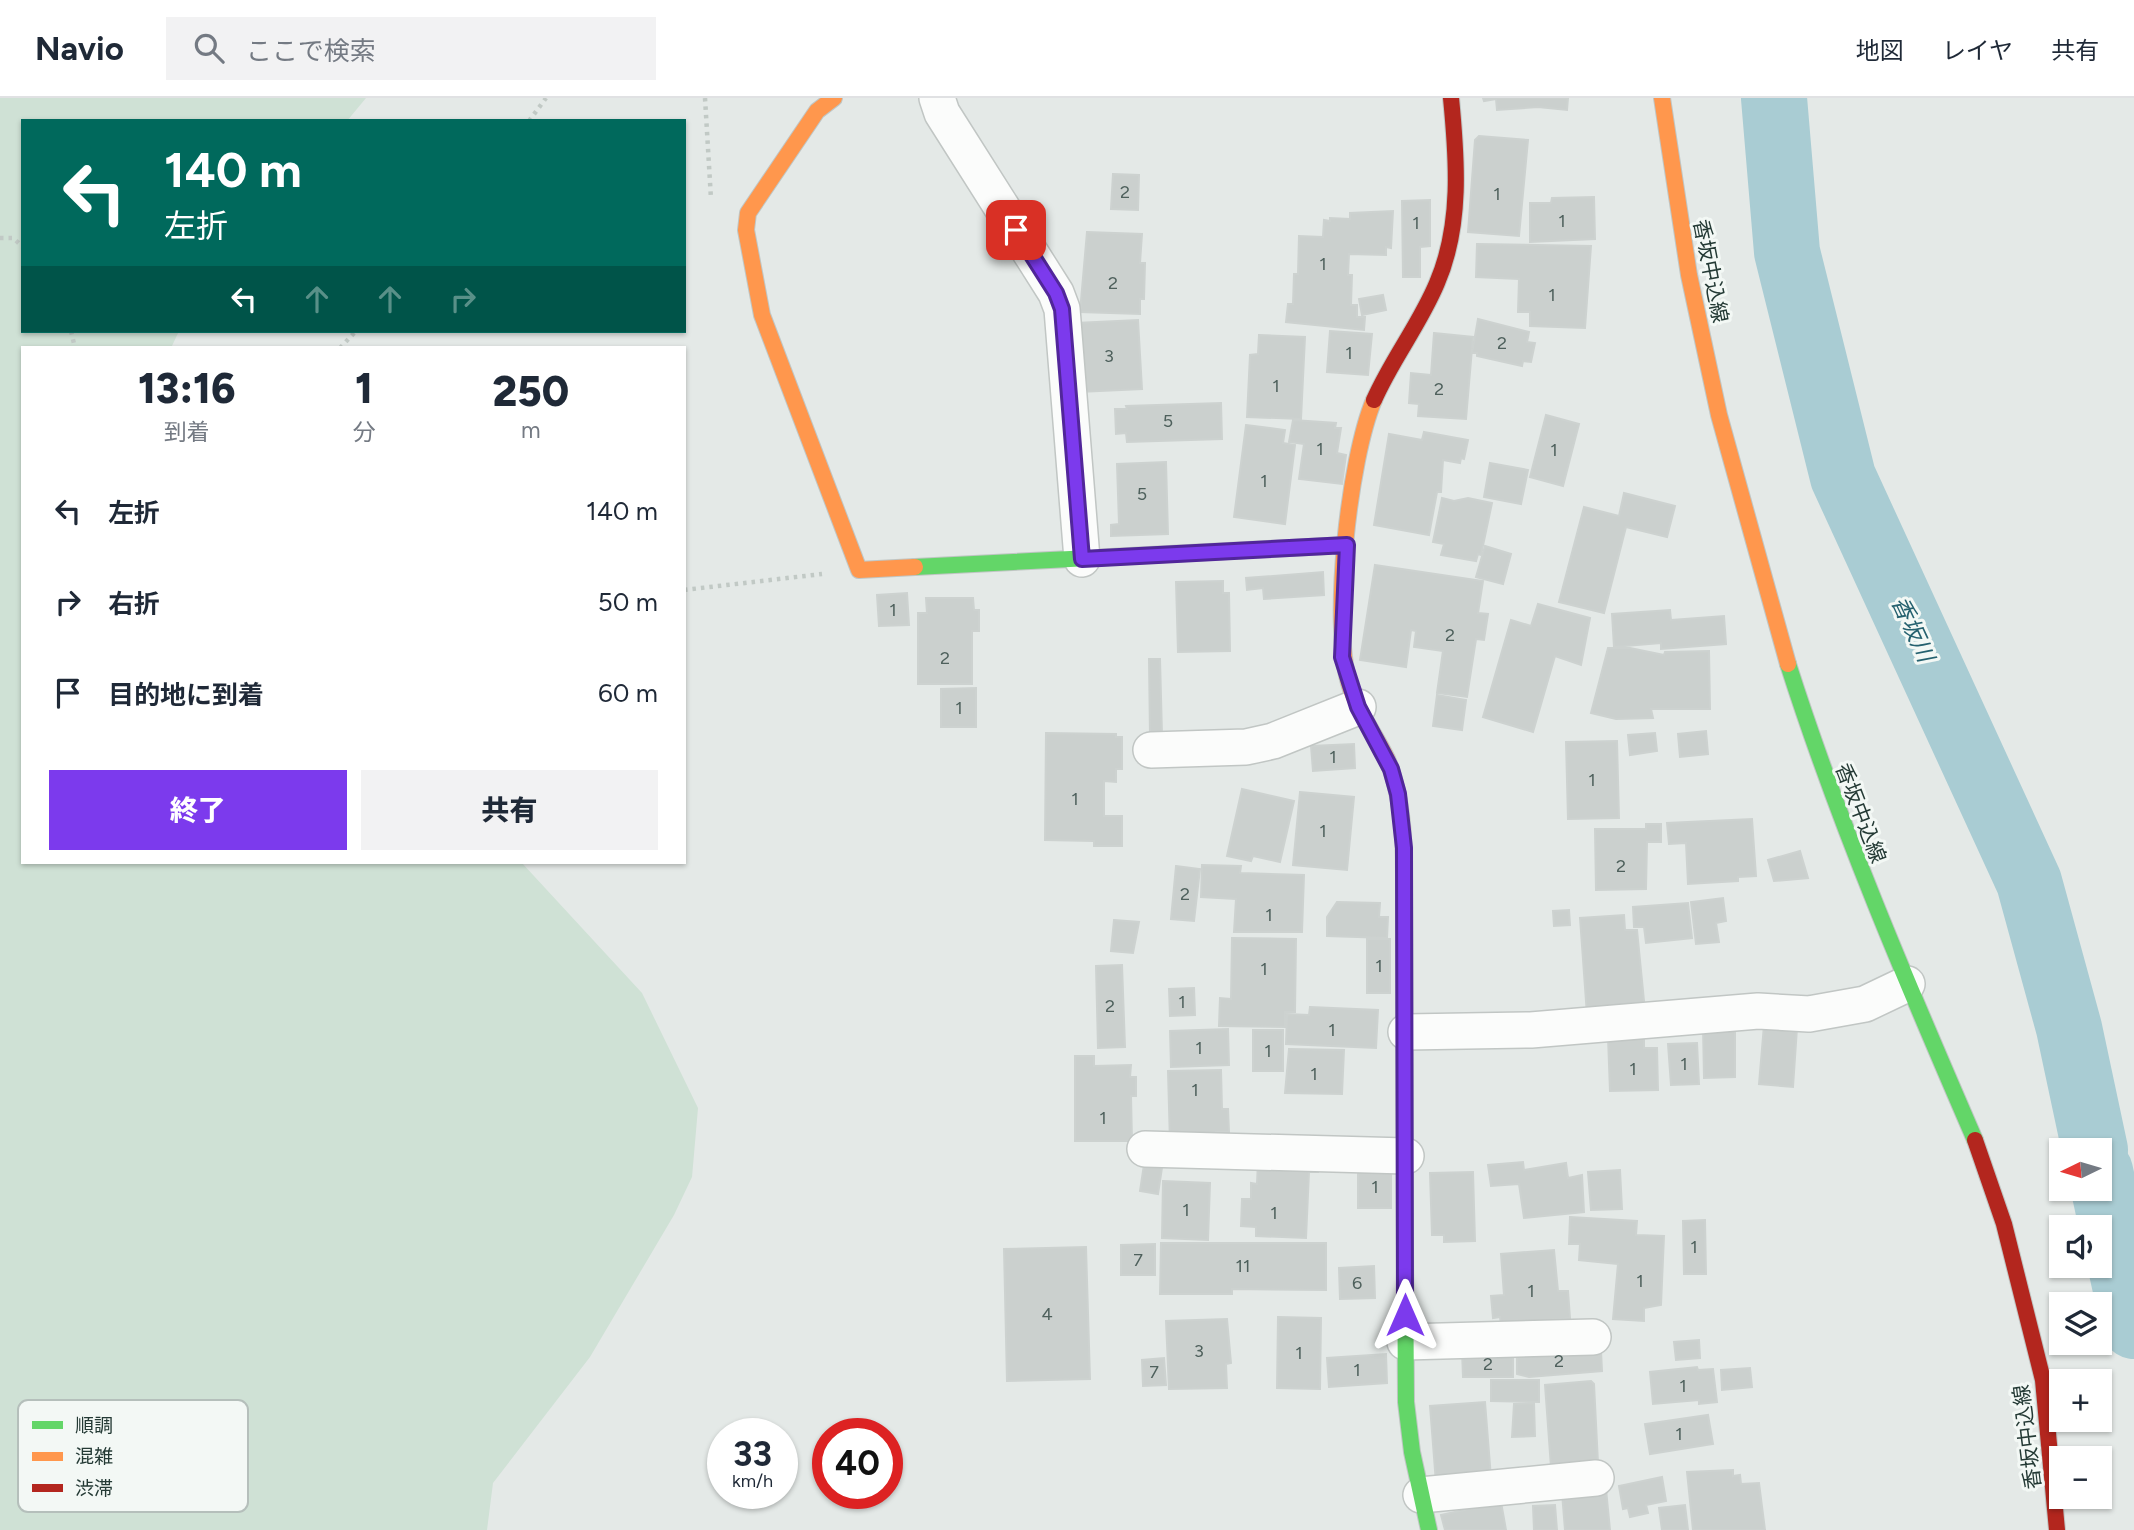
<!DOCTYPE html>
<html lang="ja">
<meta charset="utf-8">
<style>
body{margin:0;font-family:Figtree,"Noto Sans JP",sans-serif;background:#f2f2f3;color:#1f2937;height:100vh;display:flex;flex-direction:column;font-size:26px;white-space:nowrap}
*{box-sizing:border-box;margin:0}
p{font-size:23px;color:#747a83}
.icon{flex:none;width:38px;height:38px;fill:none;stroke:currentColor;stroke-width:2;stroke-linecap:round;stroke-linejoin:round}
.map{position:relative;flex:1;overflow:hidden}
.drawer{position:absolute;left:21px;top:248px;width:665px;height:518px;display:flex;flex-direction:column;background:#fff;border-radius:0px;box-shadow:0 2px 5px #0004}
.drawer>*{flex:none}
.top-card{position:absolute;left:21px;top:21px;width:665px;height:214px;border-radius:0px;box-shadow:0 2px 5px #0004;background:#00695c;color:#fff;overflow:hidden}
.needle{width:46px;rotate:265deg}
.fabs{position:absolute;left:2049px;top:1040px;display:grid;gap:14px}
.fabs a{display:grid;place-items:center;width:63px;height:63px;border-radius:0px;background:#fff;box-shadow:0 2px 5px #0004;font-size:35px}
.speed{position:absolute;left:707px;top:1320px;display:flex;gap:14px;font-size:35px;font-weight:700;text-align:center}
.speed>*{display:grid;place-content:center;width:91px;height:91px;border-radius:50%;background:#fff;box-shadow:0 2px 5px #0004;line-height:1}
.speed small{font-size:18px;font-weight:400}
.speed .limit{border:10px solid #d22;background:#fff;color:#111}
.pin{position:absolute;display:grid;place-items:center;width:60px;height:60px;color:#fff;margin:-30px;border-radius:14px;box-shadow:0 4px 10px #0006}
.me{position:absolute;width:77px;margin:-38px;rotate:0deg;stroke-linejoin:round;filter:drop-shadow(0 0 5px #0008)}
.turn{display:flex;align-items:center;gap:24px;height:147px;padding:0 28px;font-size:32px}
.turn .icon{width:91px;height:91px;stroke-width:2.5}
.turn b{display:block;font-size:49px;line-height:60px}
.lanes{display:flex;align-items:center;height:66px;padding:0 28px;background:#0003;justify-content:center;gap:35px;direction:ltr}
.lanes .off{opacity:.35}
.eta{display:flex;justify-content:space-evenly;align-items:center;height:119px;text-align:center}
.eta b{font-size:42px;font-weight:800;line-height:49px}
.button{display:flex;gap:14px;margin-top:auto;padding:14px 28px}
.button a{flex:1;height:80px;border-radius:0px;background:#7c3aed;color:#fff;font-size:28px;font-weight:800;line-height:80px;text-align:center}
.button a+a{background:#f2f2f3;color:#1f2937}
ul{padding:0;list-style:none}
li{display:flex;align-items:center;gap:21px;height:91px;padding:0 28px}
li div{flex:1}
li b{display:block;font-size:26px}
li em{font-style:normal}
header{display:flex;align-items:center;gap:42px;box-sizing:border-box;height:98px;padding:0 35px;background:#fff;border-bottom:2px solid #e0e1e3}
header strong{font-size:33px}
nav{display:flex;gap:38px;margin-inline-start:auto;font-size:24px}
.search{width:490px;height:63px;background:#f2f2f3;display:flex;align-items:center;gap:18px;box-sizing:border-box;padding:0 24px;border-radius:0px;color:#747a83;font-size:26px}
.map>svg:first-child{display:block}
</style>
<header>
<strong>Navio</strong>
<div class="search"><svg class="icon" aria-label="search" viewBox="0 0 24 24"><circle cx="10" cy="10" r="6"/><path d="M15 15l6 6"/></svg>ここで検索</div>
<nav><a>地図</a><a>レイヤ</a><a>共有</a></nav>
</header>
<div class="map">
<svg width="2134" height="1432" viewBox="0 0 2134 1432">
<rect width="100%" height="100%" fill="#e4e9e7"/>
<polygon fill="#cfe1d5" points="0,0 366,0 347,23 23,23 23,233 179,233 171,250 23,250 23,765 522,765 642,895 698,1010 692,1079 674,1117 590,1259 493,1385 487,1432 0,1432"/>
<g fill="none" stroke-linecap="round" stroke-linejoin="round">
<g stroke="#a9ccd3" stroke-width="66">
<polyline points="1774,0 1787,154 1843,379 2029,784 2069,930 2095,1052"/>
<polyline points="2100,1073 2134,1228"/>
</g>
</g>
<g fill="#cbd0ce" stroke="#cdd2d0" stroke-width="2">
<polygon points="1483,0 1568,0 1567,12 1538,9 1497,12 1496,1 1484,3"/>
<polygon points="1479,38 1528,42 1519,138 1468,134 1475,42"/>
<polygon points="1113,76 1139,77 1138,112 1111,111"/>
<polygon points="1594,99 1595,141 1530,144 1530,105 1551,105 1552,100"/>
<polygon points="1430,102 1430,148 1420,149 1420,179 1403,179 1402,103"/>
<polygon points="1393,113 1391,150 1386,149 1386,157 1349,156 1348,177 1352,177 1351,207 1357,207 1357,219 1365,219 1364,232 1286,224 1288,206 1293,206 1294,176 1298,176 1299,138 1323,139 1324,122 1330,123 1330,120 1350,121 1350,115"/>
<polygon points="1087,134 1142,136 1140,165 1145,165 1144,201 1140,201 1140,216 1080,214"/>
<polygon points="1477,146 1591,148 1585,230 1530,228 1530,214 1518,214 1519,181 1476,179"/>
<polygon points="1383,197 1386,212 1362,217 1359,201"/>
<polygon points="1478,221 1529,234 1527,244 1535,245 1531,264 1523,263 1522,268 1477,258 1477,255 1472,255"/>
<polygon points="1138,222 1142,291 1079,294 1076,225"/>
<polygon points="1330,233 1372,236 1368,277 1327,274"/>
<polygon points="1434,235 1473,239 1466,321 1418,318 1419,306 1409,305 1411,275 1431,277"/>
<polygon points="1259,237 1305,239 1301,321 1247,319 1250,257 1258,256"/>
<polygon points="1221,305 1222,341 1127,344 1126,335 1116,336 1115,311 1127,311 1126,308"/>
<polygon points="1546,317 1579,326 1563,388 1530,379"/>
<polygon points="1293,322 1336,325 1335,330 1341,330 1337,355 1346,357 1342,386 1299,381 1304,346 1289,344"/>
<polygon points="1246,327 1285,332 1283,345 1295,347 1285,426 1234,419"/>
<polygon points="1424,334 1468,342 1464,361 1461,360 1460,365 1443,362 1441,394 1437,394 1429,437 1374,427 1389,336 1422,342"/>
<polygon points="1166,364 1168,436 1111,438 1111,427 1119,426 1117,366"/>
<polygon points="1490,365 1528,372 1521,406 1484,399"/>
<polygon points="1624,395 1675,408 1667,439 1626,429 1604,515 1559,504 1584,409 1619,418"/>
<polygon points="1442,400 1454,403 1468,400 1492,405 1481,457 1478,456 1476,463 1441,457 1444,446 1433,444"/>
<polygon points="1485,448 1511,456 1503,486 1476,479"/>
<polygon points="1375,467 1483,483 1478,515 1488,516 1484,542 1476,541 1467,599 1437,595 1443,553 1414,549 1416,533 1411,532 1406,569 1360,562"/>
<polygon points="1323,474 1324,497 1264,501 1263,490 1247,492 1246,480"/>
<polygon points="1223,483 1223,495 1229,495 1230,553 1178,554 1176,484"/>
<polygon points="907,495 909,527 879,528 877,497"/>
<polygon points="926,500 973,500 974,512 979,512 979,533 972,533 972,586 918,586 918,515 927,515"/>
<polygon points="1538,506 1590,520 1581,567 1555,558 1533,634 1483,619 1511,522 1531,528"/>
<polygon points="1670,512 1671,522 1724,518 1726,546 1661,551 1661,545 1614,549 1612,516"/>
<polygon points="1608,550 1630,550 1664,557 1665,554 1709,553 1710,611 1651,611 1653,620 1616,621 1591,615"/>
<polygon points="1149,561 1160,561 1162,637 1150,637"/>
<polygon points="976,590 976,629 941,629 941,591"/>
<polygon points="1437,597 1466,602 1462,632 1433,628"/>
<polygon points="1706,633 1708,656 1680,659 1678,636"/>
<polygon points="1046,635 1116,636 1116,639 1122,639 1122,671 1116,671 1116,684 1104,683 1104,718 1122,718 1122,748 1094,748 1094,743 1045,742"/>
<polygon points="1655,635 1657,653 1630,657 1628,637"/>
<polygon points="1617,643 1619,720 1568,721 1566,644"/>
<polygon points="1354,646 1355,670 1313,673 1311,648"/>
<polygon points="1242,691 1294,703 1280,764 1253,758 1251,763 1227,758"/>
<polygon points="1300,694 1354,699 1347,772 1293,767"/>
<polygon points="1752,721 1756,778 1738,779 1738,783 1688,786 1686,745 1669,746 1667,725"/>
<polygon points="1646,726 1661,726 1661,744 1647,744 1646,791 1596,792 1595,731 1646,731"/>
<polygon points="1800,753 1808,780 1774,783 1768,762"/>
<polygon points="1202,767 1241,768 1240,775 1304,777 1302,834 1234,834 1236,801 1201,799"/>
<polygon points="1176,768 1200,771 1194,823 1171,821"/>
<polygon points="1723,800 1726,823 1716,825 1719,844 1696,846 1691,804"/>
<polygon points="1337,804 1380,805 1379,819 1388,819 1387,840 1327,838 1327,819"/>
<polygon points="1688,805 1692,840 1646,845 1644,829 1634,829 1633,809"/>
<polygon points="1569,812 1570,827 1554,828 1553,813"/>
<polygon points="1624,817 1625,832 1637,832 1645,913 1587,917 1580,820"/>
<polygon points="1114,822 1139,824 1133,855 1111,853"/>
<polygon points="1232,840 1296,841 1295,914 1285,914 1285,929 1219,928 1220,900 1231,901"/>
<rect x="1367" y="841" width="23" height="54"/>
<polygon points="1122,867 1125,949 1098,950 1096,868"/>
<polygon points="1194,890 1195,917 1170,918 1169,891"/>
<polygon points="1310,909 1378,912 1376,950 1286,946 1287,916 1309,917"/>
<polygon points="1764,927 1797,930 1793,989 1759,986"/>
<polygon points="1735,928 1735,979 1704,980 1703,929"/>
<polygon points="1228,931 1229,967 1171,969 1170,933"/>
<rect x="1253" y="932" width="30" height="41"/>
<polygon points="1644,938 1644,950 1657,950 1658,992 1610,993 1608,939"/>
<polygon points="1697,945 1699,986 1671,987 1668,946"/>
<polygon points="1289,951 1344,952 1342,996 1285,995"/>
<polygon points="1075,958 1094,958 1094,968 1131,967 1130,979 1136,979 1136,998 1131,998 1132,1043 1075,1043"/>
<polygon points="1221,972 1222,1011 1228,1011 1229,1034 1216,1034 1216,1044 1170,1045 1168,973"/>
<polygon points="1145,1060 1163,1063 1158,1096 1140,1093"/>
<polygon points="1258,1063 1318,1066 1318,1074 1309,1074 1306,1140 1256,1138 1256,1129 1241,1128 1242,1101 1251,1101 1251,1085 1257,1086"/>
<polygon points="1523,1064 1524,1072 1566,1065 1568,1080 1582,1077 1584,1114 1524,1120 1519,1086 1491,1088 1488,1067"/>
<rect x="1358" y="1069" width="33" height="41"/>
<polygon points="1620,1072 1622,1111 1591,1112 1588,1074"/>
<polygon points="1473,1074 1475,1143 1444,1144 1444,1137 1432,1137 1430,1075"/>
<polygon points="1163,1083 1210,1085 1208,1142 1162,1140"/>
<polygon points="1570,1119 1637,1123 1636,1137 1664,1138 1661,1207 1644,1210 1644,1223 1613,1221 1618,1166 1579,1162 1580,1146 1569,1146"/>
<polygon points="1705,1122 1706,1176 1684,1176 1683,1123"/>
<polygon points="1161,1145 1326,1145 1326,1192 1232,1191 1232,1196 1160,1196"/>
<polygon points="1155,1146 1155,1177 1121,1177 1121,1147"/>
<polygon points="1086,1149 1090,1281 1007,1283 1004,1151"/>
<polygon points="1554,1152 1558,1193 1568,1193 1570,1220 1552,1222 1553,1230 1502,1234 1500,1219 1493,1220 1491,1198 1504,1197 1501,1156"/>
<polygon points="1374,1168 1375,1200 1340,1201 1339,1170"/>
<polygon points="1278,1219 1321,1220 1320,1291 1277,1290"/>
<polygon points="1227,1221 1231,1265 1226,1266 1227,1290 1169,1291 1166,1223"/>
<polygon points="1699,1242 1700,1260 1676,1262 1674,1244"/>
<polygon points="1517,1249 1601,1253 1602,1273 1529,1279 1517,1276"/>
<polygon points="1462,1253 1513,1253 1513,1279 1463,1279"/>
<polygon points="1386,1256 1387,1285 1329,1289 1327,1260"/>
<polygon points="1164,1260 1166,1287 1143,1288 1142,1262"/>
<polygon points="1697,1269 1698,1272 1713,1271 1717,1304 1699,1306 1699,1302 1653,1306 1650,1274"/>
<polygon points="1750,1270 1752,1289 1722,1292 1721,1272"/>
<polygon points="1491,1282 1539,1282 1539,1304 1491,1303"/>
<polygon points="1591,1283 1594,1286 1598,1365 1551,1369 1545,1287"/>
<polygon points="1485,1304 1491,1380 1436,1385 1430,1308"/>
<polygon points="1534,1305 1535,1338 1512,1339 1514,1306"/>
<polygon points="1708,1317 1713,1346 1650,1356 1645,1326"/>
<polygon points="1733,1372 1733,1378 1740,1377 1741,1386 1759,1385 1765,1432 1693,1432 1687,1374"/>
<polygon points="1662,1379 1666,1403 1646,1407 1648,1415 1630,1419 1628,1410 1623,1411 1619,1388"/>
<polygon points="1606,1391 1610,1432 1565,1432 1562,1395"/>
<polygon points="1501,1404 1506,1432 1445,1432 1441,1417"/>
<polygon points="1555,1407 1557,1432 1534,1432 1533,1408"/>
<polygon points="1685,1407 1688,1432 1662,1432 1659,1410"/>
</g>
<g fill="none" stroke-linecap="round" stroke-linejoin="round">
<g stroke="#c1c6c4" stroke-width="38">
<g id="street">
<polyline points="937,0 942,15 1056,195 1062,211 1082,461"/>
<polyline points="1151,652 1246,649 1273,643 1358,609"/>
<polyline points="1406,934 1531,932 1758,913 1809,916 1865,906 1907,886"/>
<polyline points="1145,1051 1406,1058"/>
<polyline points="1405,1244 1593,1239"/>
<polyline points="1421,1397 1596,1380"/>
</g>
</g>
<g stroke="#c0c6c4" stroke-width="18">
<g id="fast">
<polyline points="915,469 1347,447"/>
<path d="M1788,566C1840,729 1907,885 1975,1042"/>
<polyline points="1405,1151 1406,1304 1412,1354 1429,1432"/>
</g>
</g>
<g stroke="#c0c6c4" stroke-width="18">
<g id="slow">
<polyline points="834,0 817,13 748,115 746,132 762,217 859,472 915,469"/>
<polyline points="1662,0 1689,177 1719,317 1788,566"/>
<path d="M1374,302C1349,361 1331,524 1349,585C1357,613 1375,636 1387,661C1402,697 1404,738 1404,776"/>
</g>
</g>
<g stroke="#c0c6c4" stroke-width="18">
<g id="jam">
<path d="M1374,302C1392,261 1420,226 1437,185C1462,127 1457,61 1451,0"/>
<polyline points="1404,776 1405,1151"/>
<polyline points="1975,1042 2004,1126 2043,1282 2057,1432"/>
</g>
</g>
<g stroke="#c1c9c5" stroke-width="4.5" stroke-dasharray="3.5 5" stroke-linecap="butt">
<polyline points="705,0 711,101"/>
<polyline points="529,23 546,0"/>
<polyline points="0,140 13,140 23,149"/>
<polyline points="71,233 75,250"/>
<polyline points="340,250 356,233"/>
<polyline points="684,492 822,476"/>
</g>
<use href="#street" stroke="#fbfcfb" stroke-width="35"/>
<use href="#fast" stroke="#63d668" stroke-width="16"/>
<use href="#slow" stroke="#ff974d" stroke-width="16"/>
<use href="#jam" stroke="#b3261e" stroke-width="16"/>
</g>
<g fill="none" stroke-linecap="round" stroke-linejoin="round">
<g stroke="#51269a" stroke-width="18">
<polyline id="route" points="1016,132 1056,195 1062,211 1082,461 1347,447 1342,559 1358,609 1391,671 1398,696 1404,750 1405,1217"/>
</g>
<use href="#route" stroke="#7c3aed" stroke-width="12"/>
</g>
<g text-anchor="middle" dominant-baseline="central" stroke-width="6" stroke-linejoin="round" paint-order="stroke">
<g font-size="18" fill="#4e605c">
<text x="1125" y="94">2</text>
<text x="1497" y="96">1</text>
<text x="1562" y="123">1</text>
<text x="1416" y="125">1</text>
<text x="1323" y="166">1</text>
<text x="1113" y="185">2</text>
<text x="1552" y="197">1</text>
<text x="1502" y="245">2</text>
<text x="1349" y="255">1</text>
<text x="1109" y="258">3</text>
<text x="1276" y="288">1</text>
<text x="1439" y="291">2</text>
<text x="1168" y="323">5</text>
<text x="1320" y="351">1</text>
<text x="1554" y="352">1</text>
<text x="1264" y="383">1</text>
<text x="1142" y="396">5</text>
<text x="893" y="512">1</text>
<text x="1450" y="537">2</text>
<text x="945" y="560">2</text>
<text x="959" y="610">1</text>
<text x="1333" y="659">1</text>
<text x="1592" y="682">1</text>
<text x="1075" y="701">1</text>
<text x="1323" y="733">1</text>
<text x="1621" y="768">2</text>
<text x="1185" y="796">2</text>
<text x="1269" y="817">1</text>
<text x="1379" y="868">1</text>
<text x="1264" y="871">1</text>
<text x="1182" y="904">1</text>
<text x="1110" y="908">2</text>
<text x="1332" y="932">1</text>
<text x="1199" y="950">1</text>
<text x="1268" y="953">1</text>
<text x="1684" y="966">1</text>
<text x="1633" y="971">1</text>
<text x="1314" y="976">1</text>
<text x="1195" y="992">1</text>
<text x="1103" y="1020">1</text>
<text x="1375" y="1089">1</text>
<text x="1186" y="1112">1</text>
<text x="1274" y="1115">1</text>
<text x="1694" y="1149">1</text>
<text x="1138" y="1162">7</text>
<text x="1243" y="1168">11</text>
<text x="1640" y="1183">1</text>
<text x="1357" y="1185">6</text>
<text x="1531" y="1193">1</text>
<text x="1047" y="1216">4</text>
<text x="1199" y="1253">3</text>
<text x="1299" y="1255">1</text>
<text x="1559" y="1263">2</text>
<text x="1488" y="1266">2</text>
<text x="1357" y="1272">1</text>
<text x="1154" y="1274">7</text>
<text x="1683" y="1288">1</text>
<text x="1679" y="1336">1</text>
</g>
<g font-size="21" fill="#243a35" stroke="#f3f8f5">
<text transform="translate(1711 173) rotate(79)">香坂中込線</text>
<text transform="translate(1861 715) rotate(69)">香坂中込線</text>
<text transform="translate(2027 1339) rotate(-97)">香坂中込線</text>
</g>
<g font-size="23" font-style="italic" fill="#25616f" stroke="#f3f8f5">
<text transform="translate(1913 531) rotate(65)">香坂川</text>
</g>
</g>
<rect x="18" y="1302" width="230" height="112" rx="10" fill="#f3f8f5" stroke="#b5bfbb" stroke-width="2"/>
<rect x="32" y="1323" width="31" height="8" fill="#63d668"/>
<rect x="32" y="1354" width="31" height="9" fill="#ff974d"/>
<rect x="32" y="1386" width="31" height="8" fill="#b3261e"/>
<g font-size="19" fill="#243a35">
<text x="75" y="1334">順調</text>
<text x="75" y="1365">混雑</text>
<text x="75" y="1397">渋滞</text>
</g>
</svg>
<div class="fabs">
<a><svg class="needle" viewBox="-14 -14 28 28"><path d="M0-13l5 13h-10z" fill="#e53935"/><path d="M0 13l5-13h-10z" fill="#747a83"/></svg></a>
<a><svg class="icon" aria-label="sound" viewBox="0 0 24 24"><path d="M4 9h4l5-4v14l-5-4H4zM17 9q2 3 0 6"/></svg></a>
<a><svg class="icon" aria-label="layers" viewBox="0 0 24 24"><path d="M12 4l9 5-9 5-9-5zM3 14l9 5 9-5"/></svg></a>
<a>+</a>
<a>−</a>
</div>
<div class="speed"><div>33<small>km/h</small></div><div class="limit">40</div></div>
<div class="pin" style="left:1016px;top:132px;background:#d93025"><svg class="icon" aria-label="arrive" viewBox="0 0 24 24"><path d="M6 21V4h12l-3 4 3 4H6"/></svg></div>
<svg class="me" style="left:1405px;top:1217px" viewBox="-20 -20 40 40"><path d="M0-17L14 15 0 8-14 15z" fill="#7c3aed" stroke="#fff" stroke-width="4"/></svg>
<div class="top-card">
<div class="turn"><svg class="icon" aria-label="left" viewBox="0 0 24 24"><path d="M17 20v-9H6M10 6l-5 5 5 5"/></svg><div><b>140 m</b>左折</div></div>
<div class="lanes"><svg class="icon" aria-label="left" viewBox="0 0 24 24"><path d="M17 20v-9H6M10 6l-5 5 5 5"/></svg><svg class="icon off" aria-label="ahead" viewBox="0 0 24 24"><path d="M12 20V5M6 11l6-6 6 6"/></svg><svg class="icon off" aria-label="ahead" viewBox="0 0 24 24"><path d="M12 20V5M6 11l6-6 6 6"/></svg><svg class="icon off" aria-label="right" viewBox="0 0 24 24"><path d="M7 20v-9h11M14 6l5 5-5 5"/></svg></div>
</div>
<section class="drawer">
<div class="eta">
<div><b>13:16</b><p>到着</p></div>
<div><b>1</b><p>分</p></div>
<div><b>250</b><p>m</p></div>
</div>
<ul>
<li><svg class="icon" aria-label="left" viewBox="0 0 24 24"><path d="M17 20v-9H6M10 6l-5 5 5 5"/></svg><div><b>左折</b></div><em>140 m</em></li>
<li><svg class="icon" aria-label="right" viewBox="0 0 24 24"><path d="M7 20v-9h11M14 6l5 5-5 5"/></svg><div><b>右折</b></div><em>50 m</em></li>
<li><svg class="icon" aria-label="arrive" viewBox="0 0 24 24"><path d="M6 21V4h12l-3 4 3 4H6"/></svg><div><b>目的地に到着</b></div><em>60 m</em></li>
</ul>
<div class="button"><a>終了</a><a>共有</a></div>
</section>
</div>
